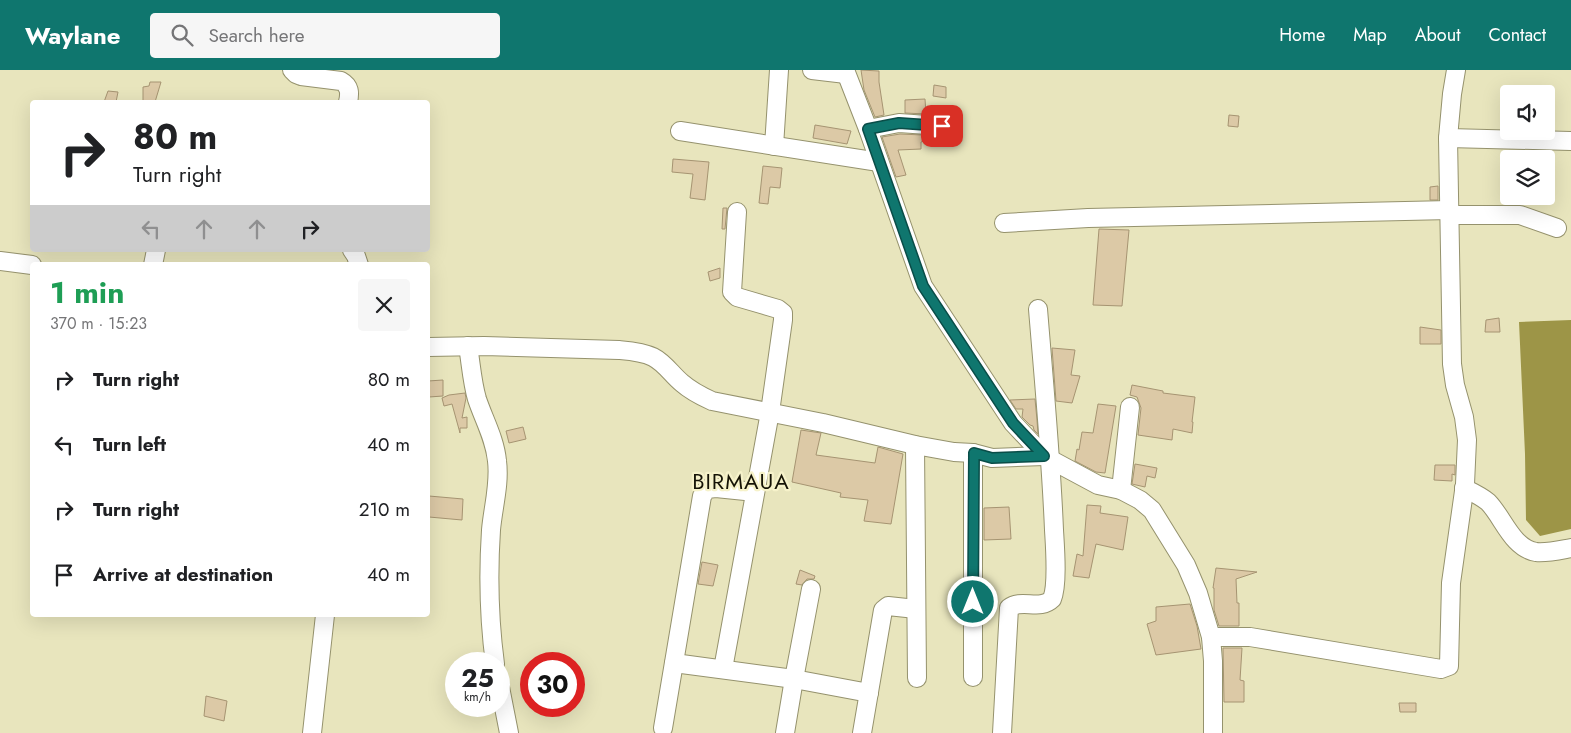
<!DOCTYPE html>
<meta charset="utf-8">
<style>
body{margin:0;font-family:Jost,sans-serif;background:#f6f6f6;color:#202124;height:100vh;display:flex;flex-direction:column;font-size:19px;white-space:nowrap}
*{box-sizing:border-box;margin:0}
p{font-size:16px;color:#757577}
.icon{flex:none;width:28px;height:28px;fill:none;stroke:currentColor;stroke-width:2;stroke-linecap:round;stroke-linejoin:round}
.map{position:relative;flex:1;overflow:hidden}
.sheet{position:absolute;left:30px;top:192px;width:400px;height:355px;display:flex;flex-direction:column;background:#fff;border-radius:5px;box-shadow:0 5px 20px #0002}
.sheet>*{flex:none}
.banner{position:absolute;left:30px;top:30px;width:400px;height:152px;border-radius:5px;box-shadow:0 5px 20px #0002;background:#fff;color:#202124;overflow:hidden}
.fabs{position:absolute;left:1500px;top:15px;display:grid;gap:10px}
.fabs a{display:grid;place-items:center;width:55px;height:55px;border-radius:5px;background:#fff;box-shadow:0 5px 20px #0002;font-size:25px}
.speed{position:absolute;left:445px;top:582px;display:flex;gap:10px;font-size:25px;font-weight:700;text-align:center}
.speed>*{display:grid;place-content:center;width:65px;height:65px;border-radius:50%;background:#fff;box-shadow:0 5px 20px #0002;line-height:1}
.speed small{font-size:12px;font-weight:400}
.speed .limit{border:8px solid #d22;background:#fff;color:#111}
.pin{position:absolute;display:grid;place-items:center;width:42px;height:42px;color:#fff;margin:-21px;border-radius:10px;box-shadow:0 2px 8px #0006}
.me{position:absolute;width:55px;margin:-28px;rotate:0deg;stroke-linejoin:round;filter:drop-shadow(0 0 4px #0008)}
.turn{display:flex;align-items:center;gap:18px;height:105px;padding:0 20px;font-size:22px}
.turn .icon{width:65px;height:65px;stroke-width:2.5}
.turn b{display:block;font-size:35px;line-height:42px}
.lanes{display:flex;align-items:center;height:48px;padding:0 20px;background:#0003;justify-content:center;gap:25px;direction:ltr}
.lanes .off{opacity:.35}
.round{display:grid;place-items:center;flex:none;width:52px;height:52px;border-radius:5px;background:#f6f6f6}
.headline{display:flex;align-items:center;justify-content:space-between;height:85px;padding:0 20px}
h1{font-size:30px;font-weight:700;line-height:38px;color:#1e9e55}
ul{padding:0;list-style:none}
li{display:flex;align-items:center;gap:15px;height:65px;padding:0 20px}
li div{flex:1}
li b{display:block;font-size:19px}
li em{font-style:normal}
header{display:flex;align-items:center;gap:30px;box-sizing:border-box;height:70px;padding:0 25px;background:#0f766e;color:#fff}
header strong{font-size:24px}
nav{display:flex;gap:28px;margin-inline-start:auto;font-size:18px}
.search{width:350px;height:45px;background:#f6f6f6;display:flex;align-items:center;gap:12px;box-sizing:border-box;padding:0 18px;border-radius:5px;color:#757577;font-size:19px}
.map>svg:first-child{display:block}
</style>
<header>
<strong>Waylane</strong>
<div class="search"><svg class="icon" aria-label="search" viewBox="0 0 24 24"><circle cx="10" cy="10" r="6"/><path d="M15 15l6 6"/></svg>Search here</div>
<nav><a>Home</a><a>Map</a><a>About</a><a>Contact</a></nav>
</header>
<div class="map">
<svg width="1571" height="663" viewBox="0 0 1571 663">
<rect width="100%" height="100%" fill="#e8e5bd"/>
<polygon fill="#9d9547" points="1571,250 1571,459 1540,466 1526,450 1525,384 1519,252"/>
<g fill="#dcc9a6" stroke="#a69472">
<polygon points="861,0 879,1 879,12 884,45 875,47 864,20"/>
<polygon points="150,12 161,12 155,32 143,32 143,17 149,16"/>
<polygon points="934,15 946,17 946,28 933,26"/>
<polygon points="108,21 118,22 116,32 104,32"/>
<polygon points="925,29 926,44 905,43 905,30"/>
<polygon points="1229,45 1239,46 1238,57 1228,56"/>
<polygon points="815,55 851,61 847,74 813,68"/>
<polygon points="900,64 923,65 924,71 921,72 921,79 898,80 906,105 896,107 882,67"/>
<polygon points="673,89 709,92 705,130 690,128 693,104 672,102"/>
<polygon points="763,96 782,98 780,118 770,117 768,134 759,133"/>
<polygon points="1438,116 1438,130 1430,130 1430,117"/>
<polygon points="723,138 727,138 725,159 722,159"/>
<polygon points="1099,159 1129,160 1122,236 1093,235"/>
<polygon points="720,198 720,208 710,211 708,202"/>
<polygon points="1499,248 1500,262 1485,262 1486,250"/>
<polygon points="1420,257 1441,260 1441,274 1420,274"/>
<polygon points="1052,278 1075,280 1071,305 1080,306 1072,333 1056,331"/>
<polygon points="443,310 443,326 429,327 428,311"/>
<polygon points="1132,315 1163,321 1163,323 1195,327 1192,352 1193,352 1192,363 1173,359 1172,370 1138,365 1141,338 1137,327 1130,325"/>
<polygon points="465,323 466,328 462,348 467,347 467,358 460,358 460,363 452,334 444,336 442,328 449,325"/>
<polygon points="1035,329 1037,350 1038,364 1034,360 1033,356 1030,355 1022,347 1023,339 1016,339 1010,330"/>
<polygon points="1098,334 1116,336 1105,403 1096,402 1075,391 1077,379 1079,380 1082,362 1093,363"/>
<polygon points="523,357 526,369 509,373 506,361"/>
<polygon points="801,360 821,363 816,385 875,393 878,377 903,384 891,454 864,451 868,430 840,427 841,423 792,412"/>
<polygon points="1135,394 1157,398 1155,408 1147,406 1145,417 1132,414"/>
<polygon points="1435,395 1455,395 1455,405 1452,404 1452,411 1434,410"/>
<polygon points="429,426 463,429 462,450 429,447"/>
<polygon points="1087,435 1101,436 1100,443 1128,447 1123,480 1096,474 1089,508 1073,506 1077,484 1083,486"/>
<polygon points="1009,437 1011,469 984,470 984,438"/>
<polygon points="702,492 718,495 713,516 698,514"/>
<polygon points="1216,498 1257,502 1236,509 1237,533 1239,533 1239,556 1219,556 1214,540 1214,518 1213,518"/>
<polygon points="800,500 815,506 814,509 807,509 802,515 796,514"/>
<polygon points="1190,534 1197,556 1201,579 1156,585 1147,554 1156,551 1156,537"/>
<polygon points="1223,578 1242,578 1240,610 1244,611 1244,632 1224,632"/>
<polygon points="206,626 227,631 224,651 204,646"/>
<polygon points="1399,633 1416,633 1416,642 1400,642"/>
</g>
<g fill="none" stroke-linecap="round" stroke-linejoin="round">
<g stroke="#95926d" stroke-width="20">
<g id="minor">
<path d="M292,0L296,4L301,6L341,11C350,16 350,23 348,32"/>
<polyline points="812,0 846,4"/>
<polyline points="845,0 868,59 923,216 1013,353 1044,386 1098,415 1121,420 1140,430 1152,440 1186,495 1198,523 1211,567 1213,591 1213,663"/>
<polyline points="868,59 899,53 942,56"/>
<polyline points="680,61 879,92"/>
<polyline points="1448,68 1571,71"/>
<polyline points="774,76 779,0"/>
<polyline points="1450,145 1520,145 1557,158"/>
<polyline points="1004,153 1088,148 1450,140"/>
<polyline points="352,180 356,186 359,195"/>
<polyline points="0,191 32,195"/>
<polyline points="153,195 156,180"/>
<path d="M468,276C471,294 472,312 477,329C484,350 495,369 497,391C500,414 493,437 491,460C488,505 489,549 495,594"/>
<path d="M428,277L484,276L619,280C630,281 643,282 653,287C665,293 672,305 682,313C691,321 701,326 712,331L823,353L915,375L954,382L973,383L992,388L1044,386"/>
<polyline points="915,375 917,608"/>
<path d="M1464,418C1472,422 1481,426 1488,432C1503,447 1512,478 1536,482C1548,483 1560,480 1571,478"/>
<polyline points="1121,420 1130,337"/>
<polyline points="1211,567 1250,567 1441,599 1449,596 1451,513 1465,414 1467,370 1464,347 1455,315 1452,294 1448,68 1452,24 1456,0"/>
<polyline points="674,593 794,609 869,623"/>
<polyline points="723,599 770,342 783,250 783,243 778,239 737,227 732,222 737,142"/>
<polyline points="973,607 973,383"/>
<polyline points="499,612 509,663"/>
<polyline points="663,658 702,426 707,419 716,418 755,422"/>
<polyline points="312,663 325,545"/>
<polyline points="785,663 794,609 811,519"/>
<polyline points="862,663 883,540 888,536 916,539"/>
<path d="M1002,663L1009,538C1021,528 1040,541 1052,529C1058,515 1055,477 1054,460C1051,386 1044,313 1038,239"/>
</g>
</g>
<use href="#minor" stroke="#fff" stroke-width="18"/>
</g>
<g fill="none" stroke-linecap="round" stroke-linejoin="round">
<g stroke="#0a4d48" stroke-width="12">
<polyline id="route" points="942,56 899,53 868,59 923,216 1013,353 1044,386 992,388 974,383 973,532"/>
</g>
<use href="#route" stroke="#0f766e" stroke-width="9"/>
</g>
<g text-anchor="middle" dominant-baseline="central" stroke-width="4.5" stroke-linejoin="round" paint-order="stroke">
<g font-size="22" letter-spacing="1" fill="#151306" stroke="#f6f2ca">
<text x="741" y="411">BIRMAUA</text>
</g>
</g>
</svg>
<div class="fabs">
<a><svg class="icon" aria-label="sound" viewBox="0 0 24 24"><path d="M4 9h4l5-4v14l-5-4H4zM17 9q2 3 0 6"/></svg></a>
<a><svg class="icon" aria-label="layers" viewBox="0 0 24 24"><path d="M12 4l9 5-9 5-9-5zM3 14l9 5 9-5"/></svg></a>
</div>
<div class="speed"><div>25<small>km/h</small></div><div class="limit">30</div></div>
<div class="pin" style="left:942px;top:56px;background:#d93025"><svg class="icon" aria-label="arrive" viewBox="0 0 24 24"><path d="M6 21V4h12l-3 4 3 4H6"/></svg></div>
<svg class="me" style="left:973px;top:532px" viewBox="-20 -20 40 40"><circle r="17" fill="#0f766e" stroke="#fff" stroke-width="3"/><path d="M0-11L8 9 0 5-8 9z" fill="#fff"/></svg>
<div class="banner">
<div class="turn"><svg class="icon" aria-label="right" viewBox="0 0 24 24"><path d="M7 20v-9h11M14 6l5 5-5 5"/></svg><div><b>80 m</b>Turn right</div></div>
<div class="lanes"><svg class="icon off" aria-label="left" viewBox="0 0 24 24"><path d="M17 20v-9H6M10 6l-5 5 5 5"/></svg><svg class="icon off" aria-label="ahead" viewBox="0 0 24 24"><path d="M12 20V5M6 11l6-6 6 6"/></svg><svg class="icon off" aria-label="ahead" viewBox="0 0 24 24"><path d="M12 20V5M6 11l6-6 6 6"/></svg><svg class="icon" aria-label="right" viewBox="0 0 24 24"><path d="M7 20v-9h11M14 6l5 5-5 5"/></svg></div>
</div>
<section class="sheet">
<div class="headline"><div><h1>1 min</h1><p>370 m · 15:23</p></div><a class="round"><svg class="icon" aria-label="close" viewBox="0 0 24 24"><path d="M6 6l12 12M18 6L6 18"/></svg></a></div>
<ul>
<li><svg class="icon" aria-label="right" viewBox="0 0 24 24"><path d="M7 20v-9h11M14 6l5 5-5 5"/></svg><div><b>Turn right</b></div><em>80 m</em></li>
<li><svg class="icon" aria-label="left" viewBox="0 0 24 24"><path d="M17 20v-9H6M10 6l-5 5 5 5"/></svg><div><b>Turn left</b></div><em>40 m</em></li>
<li><svg class="icon" aria-label="right" viewBox="0 0 24 24"><path d="M7 20v-9h11M14 6l5 5-5 5"/></svg><div><b>Turn right</b></div><em>210 m</em></li>
<li><svg class="icon" aria-label="arrive" viewBox="0 0 24 24"><path d="M6 21V4h12l-3 4 3 4H6"/></svg><div><b>Arrive at destination</b></div><em>40 m</em></li>
</ul>
</section>
</div>
